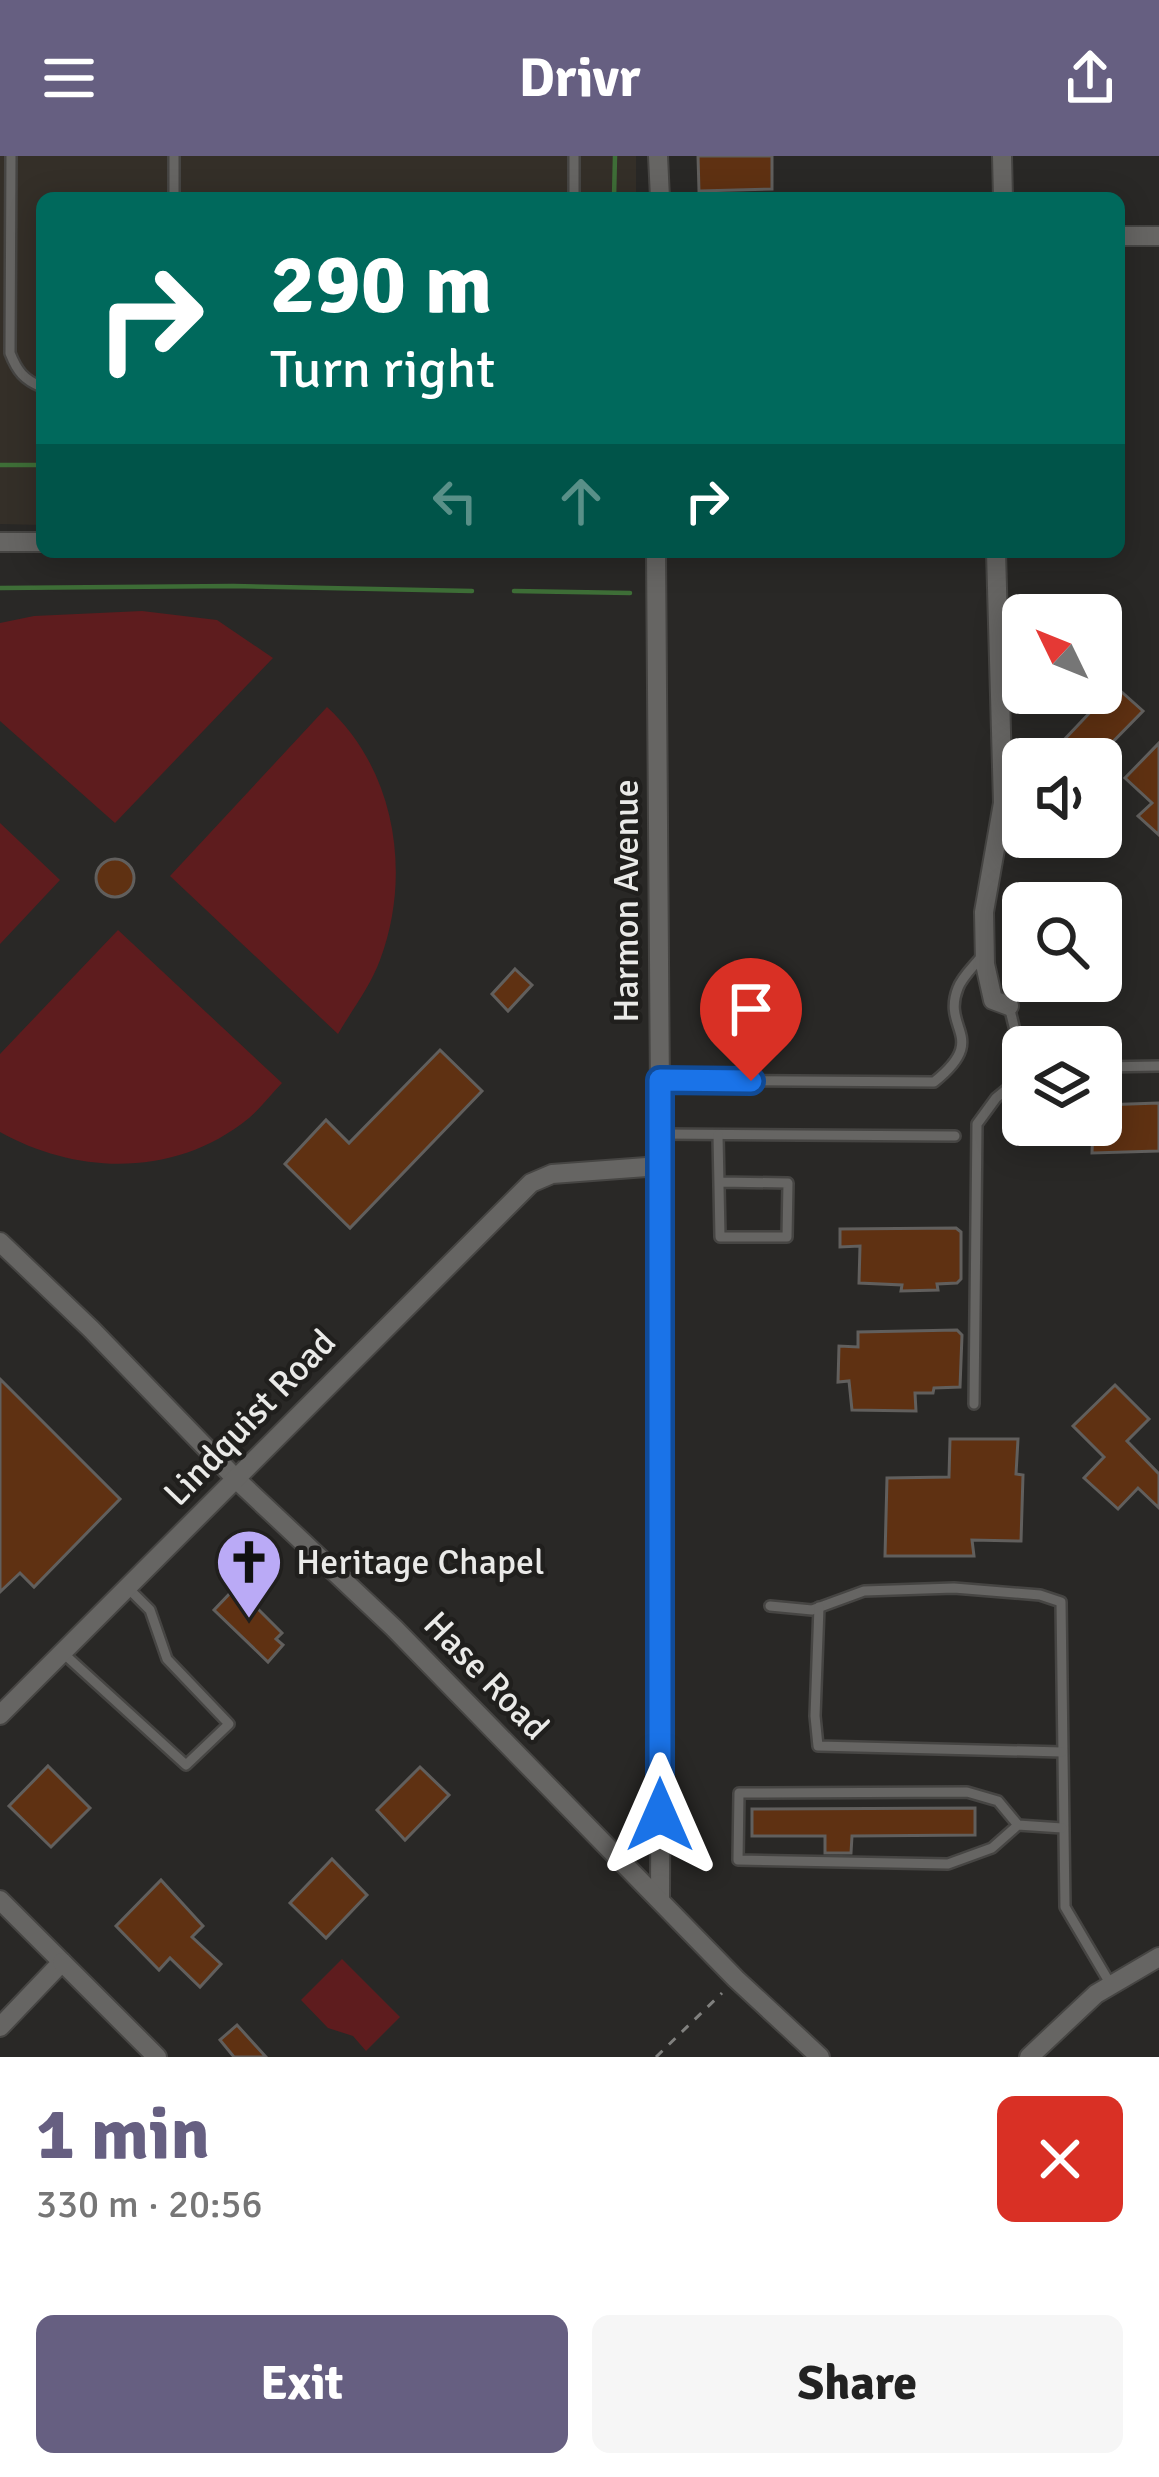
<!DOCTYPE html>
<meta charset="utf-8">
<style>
body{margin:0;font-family:Signika,sans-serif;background:#f6f6f6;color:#222;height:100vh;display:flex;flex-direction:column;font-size:45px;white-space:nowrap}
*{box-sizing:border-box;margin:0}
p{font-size:39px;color:#767676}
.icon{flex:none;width:66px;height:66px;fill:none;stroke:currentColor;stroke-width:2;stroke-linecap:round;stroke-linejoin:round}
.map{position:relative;height:1901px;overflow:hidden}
.sheet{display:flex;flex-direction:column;background:#fff;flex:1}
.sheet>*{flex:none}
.guide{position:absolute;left:36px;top:36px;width:1089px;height:366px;border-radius:18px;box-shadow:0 6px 30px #0003;background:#00695c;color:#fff;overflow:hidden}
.needle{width:78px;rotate:313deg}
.tools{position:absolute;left:1002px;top:438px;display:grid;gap:24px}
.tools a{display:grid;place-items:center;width:120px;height:120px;border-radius:18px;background:#fff;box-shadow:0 6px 30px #0003;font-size:60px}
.pin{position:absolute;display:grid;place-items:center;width:102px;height:102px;color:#fff;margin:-123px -51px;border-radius:50% 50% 50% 0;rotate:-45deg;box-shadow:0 0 12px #0007}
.pin .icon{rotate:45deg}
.me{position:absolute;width:132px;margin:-66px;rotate:0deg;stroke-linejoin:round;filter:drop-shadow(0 0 9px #0008)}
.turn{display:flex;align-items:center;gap:42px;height:252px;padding:0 36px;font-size:54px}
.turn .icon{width:156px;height:156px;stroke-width:2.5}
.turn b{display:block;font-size:84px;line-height:102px}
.lanes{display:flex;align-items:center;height:114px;padding:0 36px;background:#0003;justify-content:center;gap:60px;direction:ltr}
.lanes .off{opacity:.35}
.round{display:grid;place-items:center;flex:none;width:126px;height:126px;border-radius:18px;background:#f6f6f6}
.summary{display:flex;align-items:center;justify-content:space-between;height:204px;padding:0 36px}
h1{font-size:72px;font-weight:800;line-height:90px;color:#665f81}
.button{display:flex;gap:24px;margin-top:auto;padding:24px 36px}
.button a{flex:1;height:138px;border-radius:18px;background:#665f81;color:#fff;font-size:48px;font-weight:800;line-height:138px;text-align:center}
.button a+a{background:#f6f6f6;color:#222}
header{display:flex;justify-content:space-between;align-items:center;height:156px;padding:0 36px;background:#665f81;color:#fff;font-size:54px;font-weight:800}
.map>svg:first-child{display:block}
</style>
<header><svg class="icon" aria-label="menu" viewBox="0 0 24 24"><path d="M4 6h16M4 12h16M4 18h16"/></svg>Drivr<svg class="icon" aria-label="share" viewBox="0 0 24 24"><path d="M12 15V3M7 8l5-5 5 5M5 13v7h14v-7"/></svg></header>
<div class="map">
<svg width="1159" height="1901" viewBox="0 0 1159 1901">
<rect width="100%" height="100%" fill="#292826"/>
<polygon fill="#342f28" points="0,0 636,0 636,42 42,42 42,369 0,368"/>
<g fill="#5e1c1e">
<polygon points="142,455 217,464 273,502 115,667 0,565 0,467 34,460"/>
<path d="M327,551C396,614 412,719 380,804C371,829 352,854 338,878L170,720Z"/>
<polygon points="0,667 60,724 0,788"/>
<path d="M118,774L282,927C271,938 261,952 249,962C177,1021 79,1020 0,976V898Z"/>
<polygon points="342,1803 400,1861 366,1895 353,1880 328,1872 301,1844"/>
</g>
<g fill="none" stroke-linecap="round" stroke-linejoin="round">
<g stroke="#3e6e37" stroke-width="4.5">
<polyline points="614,42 615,0"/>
<polyline points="0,309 42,309"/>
<polyline points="0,432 233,430 472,435"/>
<polyline points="514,435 630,437"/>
</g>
</g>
<g fill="#5f3112" stroke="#615f5d" stroke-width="3">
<polygon points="698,0 772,0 772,33 699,35"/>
<polygon points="1115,530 1143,555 1096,603 1079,603 1062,586"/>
<polygon points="1159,587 1159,679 1138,660 1152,647 1125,622"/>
<circle cx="115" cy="722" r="19"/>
<polygon points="515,813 532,829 508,855 492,838"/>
<polygon points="440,894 482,935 350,1072 285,1008 326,964 349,987"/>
<polygon points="1159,947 1159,995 1092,997 1093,969 1101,969 1101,949"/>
<polygon points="956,1072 961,1076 961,1123 957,1127 937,1128 938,1134 901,1135 902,1129 859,1127 860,1090 840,1091 840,1073"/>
<polygon points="957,1174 962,1179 960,1231 934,1232 933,1237 915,1237 916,1255 852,1254 849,1225 838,1226 839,1190 858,1191 858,1176"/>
<polygon points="0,1223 120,1343 34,1431 20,1417 0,1436"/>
<polygon points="1115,1229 1149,1263 1127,1285 1159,1318 1159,1352 1138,1332 1118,1353 1084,1322 1104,1301 1073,1270"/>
<polygon points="950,1283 1018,1283 1016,1318 1023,1319 1021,1385 972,1384 974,1400 885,1400 887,1322 949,1321"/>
<polygon points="236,1431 282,1477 276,1483 283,1489 268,1506 214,1454"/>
<polygon points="48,1610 90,1652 51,1691 9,1650"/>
<polygon points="420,1611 449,1639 405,1684 377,1654"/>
<polygon points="975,1652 975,1679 852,1680 851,1697 825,1697 825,1680 752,1680 752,1653"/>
<polygon points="332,1703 367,1739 326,1782 290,1747"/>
<polygon points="161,1724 203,1770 192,1781 221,1808 200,1831 170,1802 159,1814 116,1770"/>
<polygon points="237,1869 266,1901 234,1901 220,1884"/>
</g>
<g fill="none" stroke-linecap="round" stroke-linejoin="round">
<g stroke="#464543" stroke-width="14">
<g id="lane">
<path d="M11,0L10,197C17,215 24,224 42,231"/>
<polyline points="174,42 174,0"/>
<polyline points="574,42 574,0"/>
<polyline points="1009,850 1023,907"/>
<polyline points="1101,911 1159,910"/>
<path d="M660,924L934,926C990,881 941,874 958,832C962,821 974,810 981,801"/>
<polyline points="660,978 955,980"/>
<polyline points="718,979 720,1081 787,1081 788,1027 720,1026"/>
<polyline points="974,1248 977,968 996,942 1023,920"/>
<polyline points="770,1450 812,1454 864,1435 954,1432 1040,1439 1061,1446 1065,1751 1111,1829"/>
<polyline points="819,1451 815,1560 818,1590 1062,1596"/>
<polyline points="63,1497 186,1609 229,1568 167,1503 150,1454 128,1432"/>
<polyline points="1018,1669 992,1692 948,1708 738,1704 739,1637 967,1636 998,1645 1018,1669 1062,1672"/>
</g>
</g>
<g stroke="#464543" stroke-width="22">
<g id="street">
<polyline points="658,0 660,42"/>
<polyline points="1002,0 1003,42"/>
<polyline points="1119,80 1159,80"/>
<polyline points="0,386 42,386"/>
<polyline points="656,396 662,1211 660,1741"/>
<polyline points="996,396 1003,647 984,756 985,808 993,844 1009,850"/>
<polyline points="0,1086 91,1173 237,1324 394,1472 736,1823 820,1901"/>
<polyline points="0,1559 531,1027 552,1018 660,1010"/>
<polyline points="0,1744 62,1806 0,1871"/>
<polyline points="62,1806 157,1901"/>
<polyline points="1029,1901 1096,1838 1159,1801"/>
</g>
</g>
<polyline stroke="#80807e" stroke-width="3" stroke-dasharray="9 9" stroke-linecap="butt" points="656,1901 722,1837"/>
<use href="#lane" stroke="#666563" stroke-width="9"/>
<use href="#street" stroke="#666563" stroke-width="18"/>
</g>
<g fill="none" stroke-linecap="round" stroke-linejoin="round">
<g stroke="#114b97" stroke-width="30">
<polyline id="route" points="660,1659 660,924 751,925"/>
</g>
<use href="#route" stroke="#1a73e8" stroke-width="21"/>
</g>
<defs>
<g id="church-pin" transform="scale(3.45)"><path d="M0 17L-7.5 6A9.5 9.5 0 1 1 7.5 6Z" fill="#baaaf6" stroke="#201f1d"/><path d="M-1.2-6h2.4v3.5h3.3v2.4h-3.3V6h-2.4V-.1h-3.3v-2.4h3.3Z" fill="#111"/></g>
</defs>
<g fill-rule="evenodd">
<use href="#church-pin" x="249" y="1406"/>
</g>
<g text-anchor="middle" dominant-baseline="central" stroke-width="9" stroke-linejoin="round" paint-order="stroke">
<g font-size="36" fill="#eaeae8" stroke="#201f1d">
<text transform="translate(626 745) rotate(-90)">Harmon Avenue</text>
<text transform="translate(250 1262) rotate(-46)">Lindquist Road</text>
<text transform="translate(486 1520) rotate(46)">Hase Road</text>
</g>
<g font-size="36" fill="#eaeae8" stroke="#201f1d" text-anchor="start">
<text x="296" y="1406">Heritage Chapel</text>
</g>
</g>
</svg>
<div class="tools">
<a><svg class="needle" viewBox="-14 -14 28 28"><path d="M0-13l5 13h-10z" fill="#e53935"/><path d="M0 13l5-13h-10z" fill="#767676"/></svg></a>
<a><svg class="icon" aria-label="sound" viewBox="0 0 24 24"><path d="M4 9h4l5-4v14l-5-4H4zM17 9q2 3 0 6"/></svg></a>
<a><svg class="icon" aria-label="search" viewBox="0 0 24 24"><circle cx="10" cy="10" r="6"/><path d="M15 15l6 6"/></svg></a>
<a><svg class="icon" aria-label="layers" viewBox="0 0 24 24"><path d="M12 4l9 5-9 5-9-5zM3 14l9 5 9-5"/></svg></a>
</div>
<div class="pin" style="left:751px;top:925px;background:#d93025"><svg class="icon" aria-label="arrive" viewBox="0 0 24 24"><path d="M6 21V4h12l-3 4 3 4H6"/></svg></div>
<svg class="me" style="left:660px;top:1659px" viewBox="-20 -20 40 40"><path d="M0-17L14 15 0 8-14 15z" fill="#1a73e8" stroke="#fff" stroke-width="4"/></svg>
<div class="guide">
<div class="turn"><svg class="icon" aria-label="right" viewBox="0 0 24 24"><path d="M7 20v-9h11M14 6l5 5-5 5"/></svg><div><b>290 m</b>Turn right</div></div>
<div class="lanes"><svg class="icon off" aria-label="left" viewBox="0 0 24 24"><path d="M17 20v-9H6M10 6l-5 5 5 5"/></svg><svg class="icon off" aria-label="ahead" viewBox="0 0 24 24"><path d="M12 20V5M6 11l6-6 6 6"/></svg><svg class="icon" aria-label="right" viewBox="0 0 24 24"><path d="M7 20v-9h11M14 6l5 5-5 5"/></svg></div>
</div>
</div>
<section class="sheet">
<div class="summary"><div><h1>1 min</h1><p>330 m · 20:56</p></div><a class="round" style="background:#d93025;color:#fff"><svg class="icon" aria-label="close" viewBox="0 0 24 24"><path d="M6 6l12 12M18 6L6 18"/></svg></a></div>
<div class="button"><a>Exit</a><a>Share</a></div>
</section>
